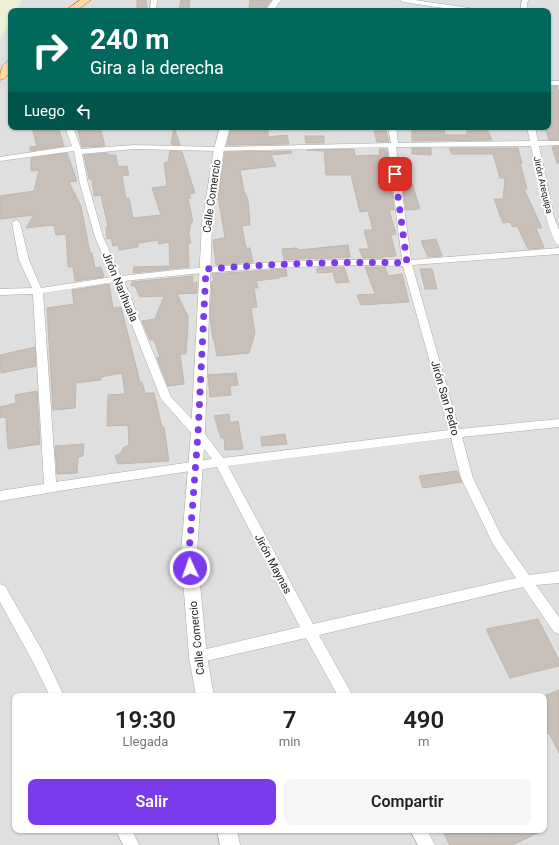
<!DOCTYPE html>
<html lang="es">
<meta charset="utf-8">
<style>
body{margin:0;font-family:Roboto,sans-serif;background:#f6f6f6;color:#222;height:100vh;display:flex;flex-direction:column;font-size:15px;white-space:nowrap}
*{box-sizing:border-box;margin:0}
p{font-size:13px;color:#767676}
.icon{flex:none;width:22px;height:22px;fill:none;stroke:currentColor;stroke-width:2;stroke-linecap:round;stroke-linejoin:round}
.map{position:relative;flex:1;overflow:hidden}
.drawer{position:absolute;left:12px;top:693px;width:535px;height:140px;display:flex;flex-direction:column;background:#fff;border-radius:8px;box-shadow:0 1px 3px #0004}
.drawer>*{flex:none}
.hud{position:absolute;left:8px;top:8px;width:543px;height:122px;border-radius:8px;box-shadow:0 1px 3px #0004;background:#00695c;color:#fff;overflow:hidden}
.pin{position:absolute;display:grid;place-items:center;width:34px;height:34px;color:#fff;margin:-17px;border-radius:8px;box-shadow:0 2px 6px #0006}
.me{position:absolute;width:44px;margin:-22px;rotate:357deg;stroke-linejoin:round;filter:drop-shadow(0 0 3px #0008)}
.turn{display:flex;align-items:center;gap:14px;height:84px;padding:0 16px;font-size:18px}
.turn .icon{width:52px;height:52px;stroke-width:2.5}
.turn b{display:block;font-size:28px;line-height:34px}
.then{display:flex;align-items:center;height:38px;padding:0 16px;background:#0003;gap:8px;font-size:15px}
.eta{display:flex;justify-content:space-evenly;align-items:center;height:68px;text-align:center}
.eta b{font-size:24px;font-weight:600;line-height:28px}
.button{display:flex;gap:8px;margin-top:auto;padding:8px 16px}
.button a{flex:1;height:46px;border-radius:8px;background:#7c3aed;color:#fff;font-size:16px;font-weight:600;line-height:46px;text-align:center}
.button a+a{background:#f6f6f6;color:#222}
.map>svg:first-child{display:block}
</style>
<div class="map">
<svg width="559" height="845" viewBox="0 0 559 845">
<rect width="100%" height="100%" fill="#f2efe9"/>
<path fill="#e0dfdf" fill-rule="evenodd" d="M10,0H559V845H0V16ZM11,11H548V127H11ZM15,696H544V830H15Z"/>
<polygon fill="#eef0d5" points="0,0 22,0 16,11 11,11 11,21 0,38"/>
<g fill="#c7bfb8" stroke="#c4b6ab">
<polygon points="137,0 146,0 147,9 137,9"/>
<polygon points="181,0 190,0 189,10 179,10"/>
<polygon points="250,0 271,0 264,9 260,10 249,10"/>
<polygon points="548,86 557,86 559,92 559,140 549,140 545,127 548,127"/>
<polygon points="39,127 58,127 64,146 30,151 30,147 37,146 32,128"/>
<polygon points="77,127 100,127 105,146 82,147"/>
<polygon points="174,127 180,145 171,144"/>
<polygon points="231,127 268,127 268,137 287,135 289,144 227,145"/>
<polygon points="412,127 443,127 445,135 467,135 467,127 486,127 492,140 412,141"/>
<polygon points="374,131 386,131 389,142 377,142"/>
<polygon points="305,136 324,136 324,143 306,143"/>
<polygon points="559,146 559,163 557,163 552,147"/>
<polygon points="412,148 431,148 431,155 412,154"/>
<polygon points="449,148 518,148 522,163 520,163 527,189 524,189 542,228 536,228 544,248 528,249 517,226 513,227 510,222 503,223 494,199 503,199 505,178 500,178 493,154 452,154"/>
<polygon points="354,149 355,156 380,155 379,149 387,149 394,210 389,210 396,234 391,235 396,256 382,257 383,258 363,258 359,249 369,249 364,230 373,230 368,211 360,212 351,175 326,175 324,151 307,150"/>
<polygon points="170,151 182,152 195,193 189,194 191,198 188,198 193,222 191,222 189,234 191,243 188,244 189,267 133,273 134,267 170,266 169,242 159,244 158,240 138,243 138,247 119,250 118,245 113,246 111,238 107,239 106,227 108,227 101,195 94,196 92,179 89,179 84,155 108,153 108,155 116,155 118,167 127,166 129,175 122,176 126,199 129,198 133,218 161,215 152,188 167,186 164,163 168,162"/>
<polygon points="291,151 292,153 271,155 276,166 240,170 244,191 248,200 250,225 242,226 246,248 250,248 253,262 216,265 213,240 225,238 218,196 225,152"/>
<polygon points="67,153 77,181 69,182 81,206 90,253 92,253 95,268 101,267 104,277 75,281 73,267 68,267 66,234 56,235 54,225 26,228 34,215 0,219 0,196 34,191 39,170 31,171 31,158"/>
<polygon points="401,177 410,177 420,209 406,210"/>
<polygon points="436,239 442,256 428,257 421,241"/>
<polygon points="348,245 350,257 316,259 316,258 284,260 282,249 297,248 298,250"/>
<polygon points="344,267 349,282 336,283 333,272 317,273 317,268"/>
<polygon points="365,267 385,267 388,276 402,274 409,302 361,305 357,295 375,294"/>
<polygon points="286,269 287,276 279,277 279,278 256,281 258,288 254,288 257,307 251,308 255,333 249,353 217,356 214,339 213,340 210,318 212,281 214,281 212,274"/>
<polygon points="420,269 432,269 437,289 425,289"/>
<polygon points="193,276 192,283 197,282 197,293 177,294 188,316 188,327 186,354 180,354 184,384 168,386 157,358 160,357 154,340 150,340 142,321 155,319 164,296 140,297 135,286 131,286 132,282"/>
<polygon points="109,284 113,308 121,307 140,382 142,382 145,393 154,393 162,427 164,427 169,461 118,464 115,456 121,453 124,447 129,445 128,425 107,426 108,395 125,394 122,373 101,377 101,380 76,383 75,408 53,410 47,308 74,304 72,290"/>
<polygon points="35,347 36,366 1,373 0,355"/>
<polygon points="236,373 238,385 230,386 231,395 210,397 208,375"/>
<polygon points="37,391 40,444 8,449 6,417 0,418 0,407 16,403 15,395"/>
<polygon points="229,414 230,423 238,421 243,449 225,450 224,438 221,438 214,416"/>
<polygon points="285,434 287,444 262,446 261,437"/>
<polygon points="84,444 83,456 78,457 77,473 57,474 55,446"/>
<polygon points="457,471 462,482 423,488 419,476"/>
<polygon points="538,619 559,660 559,666 510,678 486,629"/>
<polygon points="559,690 559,753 549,733 544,735 544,696"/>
<polygon points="442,830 486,830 489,834 499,830 545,830 512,845 450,845"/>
</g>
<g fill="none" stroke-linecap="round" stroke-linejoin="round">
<g stroke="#a9a9a9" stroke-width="1">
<g id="minor">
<polygon points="151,0 157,0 156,11 150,11"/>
<polygon points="400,0 415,0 476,9 479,11 464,11 403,2"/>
<polygon points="522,0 528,0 526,11 520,11"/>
<rect x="548" y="81" width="11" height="4"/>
<path d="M65,127H73L81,149L134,145L219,147L391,143L388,127H396L398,143L530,141L527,127H535L538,141H559V145L539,146L554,217L559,230V245C548,242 534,160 531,146L396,147L411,260L559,248V254L412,265L459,429L559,419V427L462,437L473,478L502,537L529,575L559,571V583L536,585L559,617V634L554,632L523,587L319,635L353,696H338L306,638L198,663L193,662L191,657L193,652L198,651L300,627L217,467L71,489L0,501V491L44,484L33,294L0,295V289L32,288L19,260L12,223L16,220L20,223L29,260L41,288L112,277L95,237L80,184L74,151L0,161V157L72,146ZM388,147L402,260C308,258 215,265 121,276L103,237L88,184L82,154L134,149L219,151ZM366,265L403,266L449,430L223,458L202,430L171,397L124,281C204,272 285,266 366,265ZM115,282L161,399L194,436L212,459L56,482L43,293ZM451,438L461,478L493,544L516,578L313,624L228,466Z"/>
<polygon points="0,584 5,586 43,652 64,696 50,696 33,662 0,602"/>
<polygon points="116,830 132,830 139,845 123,845"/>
<polygon points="410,830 427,830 435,845 418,845"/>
</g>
</g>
<g stroke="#a9a9a9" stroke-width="1">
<g id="tertiary">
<polygon points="273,0 281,0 273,11 265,11"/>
<polygon points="220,127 230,127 224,149 212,223 205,433 197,553 207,657 214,696 196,696 189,657 181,553 191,433 202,223 214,149"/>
<polygon points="217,830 237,830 240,845 220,845"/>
</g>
</g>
<g stroke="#a06b00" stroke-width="1">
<g id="primary">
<polygon points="80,0 91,0 76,11 65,11"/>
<path d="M11,60C11,68 10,78 0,80C0,72 1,62 11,60Z"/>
</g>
</g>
<use href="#minor" fill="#fff" fill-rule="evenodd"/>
<use href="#tertiary" fill="#fff" fill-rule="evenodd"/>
<use href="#primary" fill="#fcd6a4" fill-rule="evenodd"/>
</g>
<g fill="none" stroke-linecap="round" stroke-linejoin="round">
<path stroke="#7c3aed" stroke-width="7" stroke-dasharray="0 12.6" d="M190,568L189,553L198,434L206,269C273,264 339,261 407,263L395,174"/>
</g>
<g text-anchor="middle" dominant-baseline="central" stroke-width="4" stroke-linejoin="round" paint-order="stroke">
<g font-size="9" fill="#222" stroke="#fff">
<text transform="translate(543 185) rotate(77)">Jirón Arequipa</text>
</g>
<g font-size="11" fill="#222" stroke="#fff">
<text transform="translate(212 196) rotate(-82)">Calle Comercio</text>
<text transform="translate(120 287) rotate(67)">Jirón Narihuala</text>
<text transform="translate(445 398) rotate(74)">Jirón San Pedro</text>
<text transform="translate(273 564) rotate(62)">Jirón Maynas</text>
<text transform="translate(197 638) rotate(-96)">Calle Comercio</text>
</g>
</g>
</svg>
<div class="pin" style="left:395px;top:174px;background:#d93025"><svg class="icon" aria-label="arrive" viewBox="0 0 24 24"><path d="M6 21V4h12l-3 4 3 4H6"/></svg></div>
<svg class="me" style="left:190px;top:568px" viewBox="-20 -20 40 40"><circle r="17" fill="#7c3aed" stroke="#fff" stroke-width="3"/><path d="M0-11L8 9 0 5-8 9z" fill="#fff"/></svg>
<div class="hud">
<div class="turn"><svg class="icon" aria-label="right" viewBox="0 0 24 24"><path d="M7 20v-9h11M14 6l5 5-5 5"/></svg><div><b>240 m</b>Gira a la derecha</div></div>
<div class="then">Luego<svg class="icon" aria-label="left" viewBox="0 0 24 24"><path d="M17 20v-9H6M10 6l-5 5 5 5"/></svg></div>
</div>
<section class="drawer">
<div class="eta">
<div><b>19:30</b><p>Llegada</p></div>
<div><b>7</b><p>min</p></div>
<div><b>490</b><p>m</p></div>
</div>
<div class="button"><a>Salir</a><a>Compartir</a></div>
</section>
</div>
